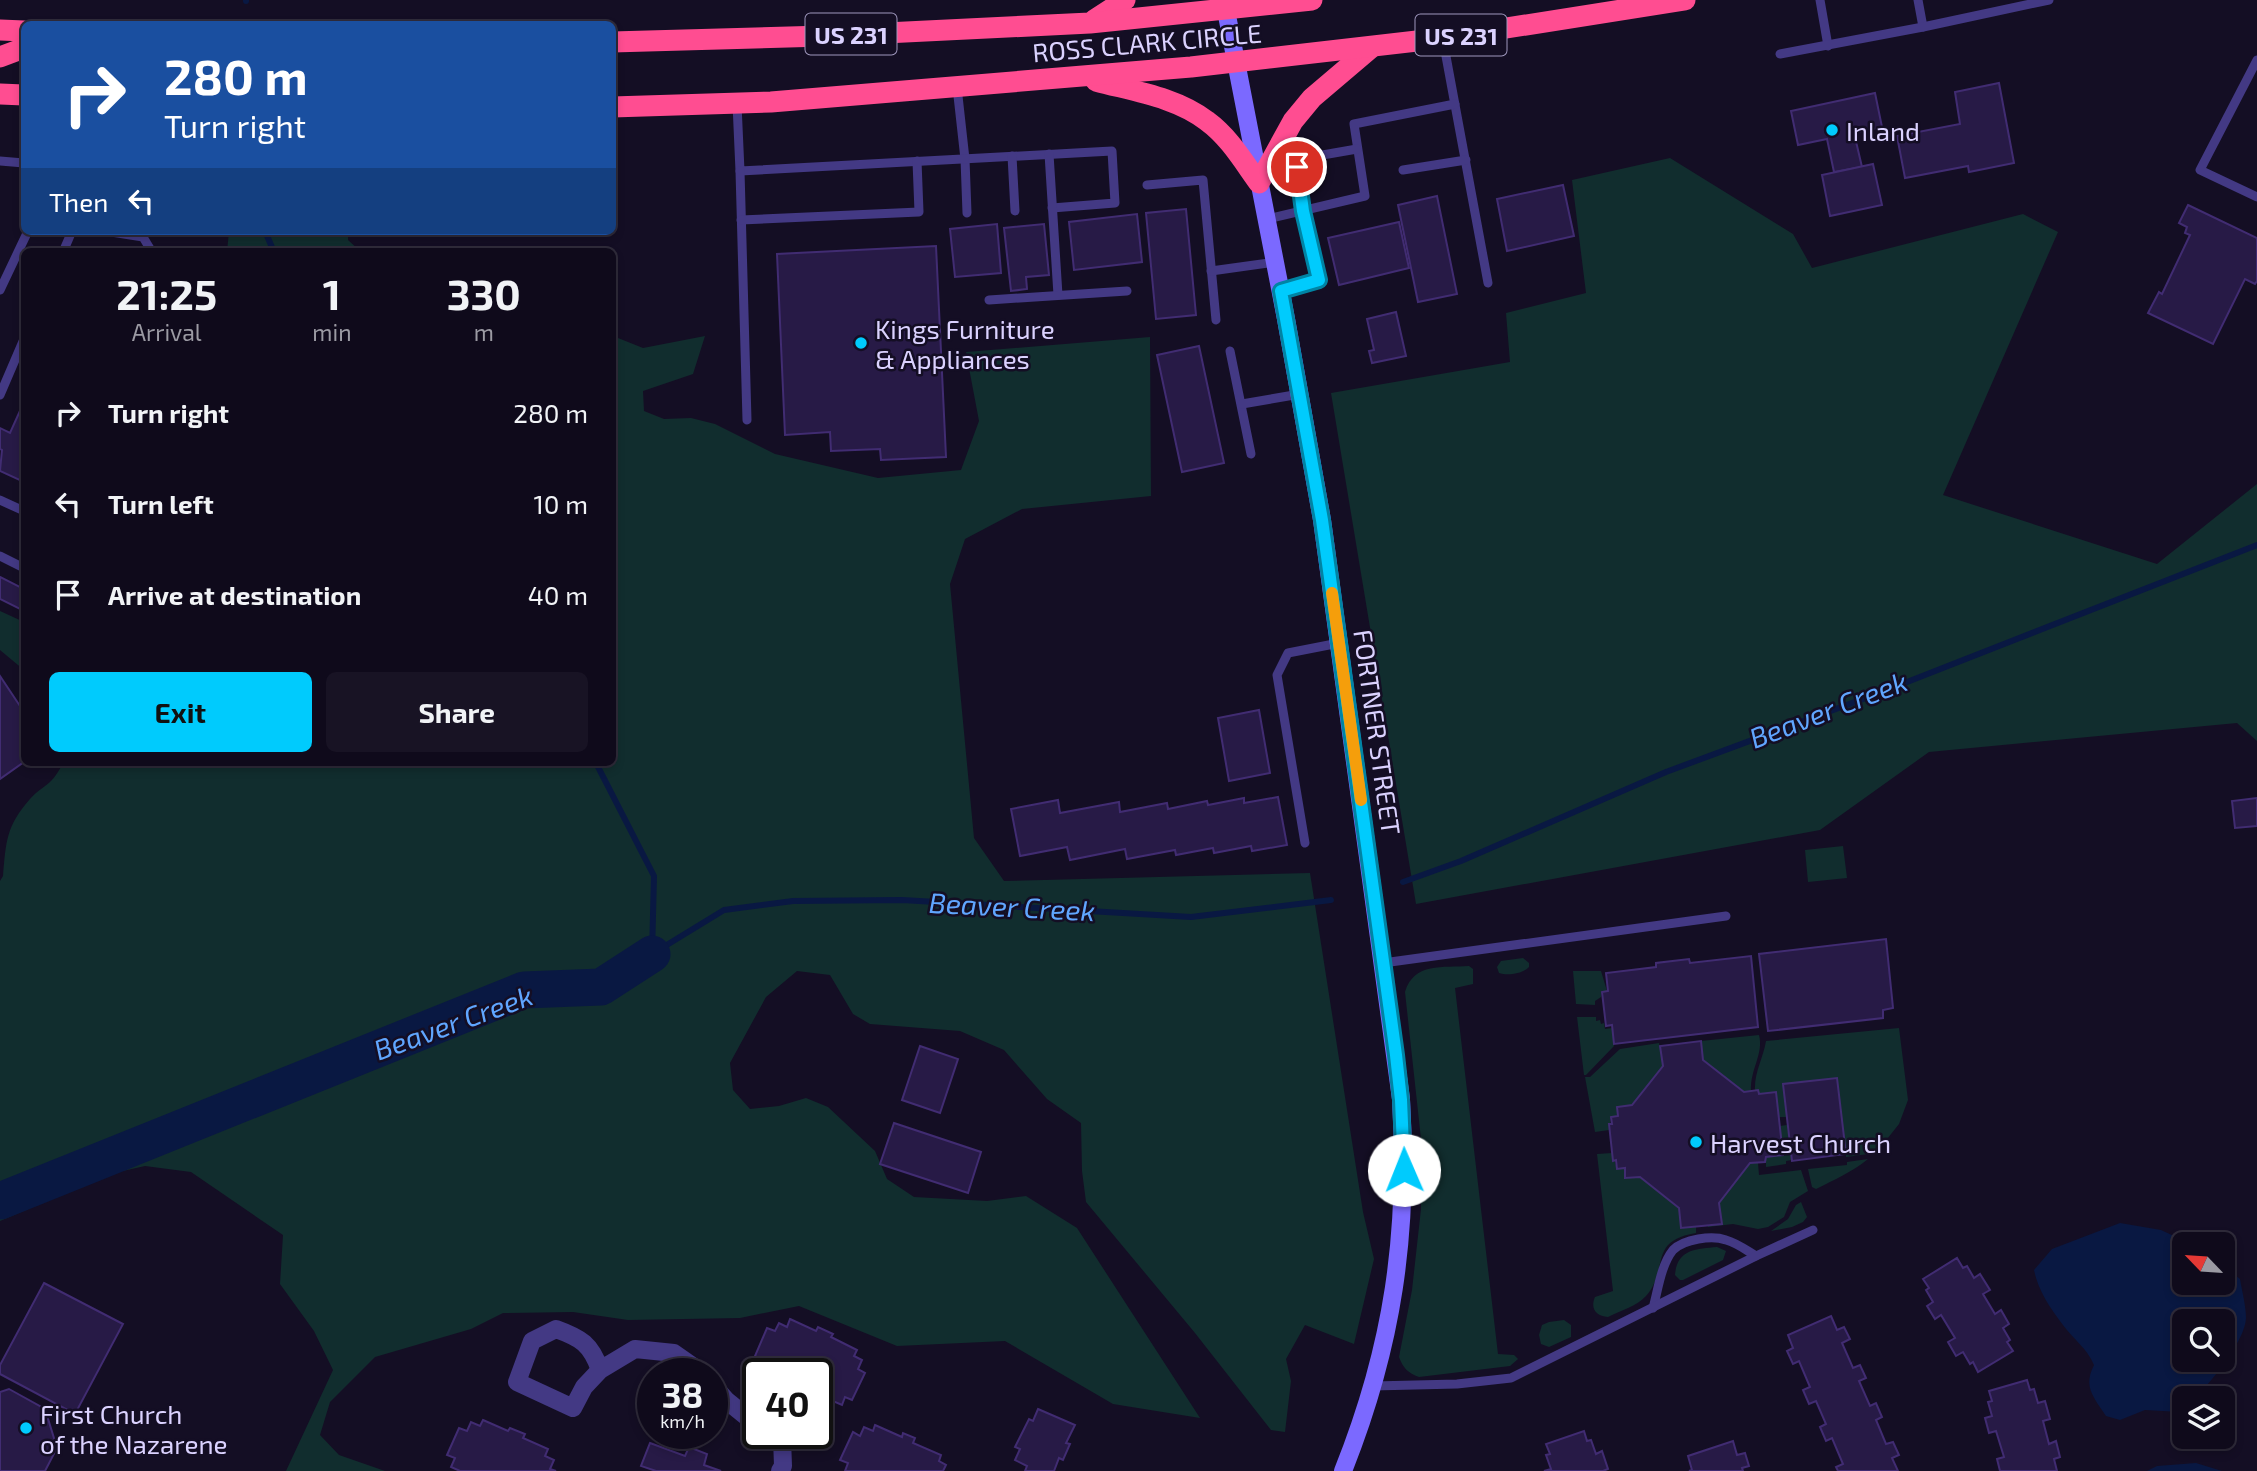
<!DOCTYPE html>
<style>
body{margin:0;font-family:"Exo 2",sans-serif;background:#181324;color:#f1f3f6;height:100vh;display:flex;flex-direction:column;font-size:26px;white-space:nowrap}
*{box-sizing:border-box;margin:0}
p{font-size:23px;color:#9b9aa3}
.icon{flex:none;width:38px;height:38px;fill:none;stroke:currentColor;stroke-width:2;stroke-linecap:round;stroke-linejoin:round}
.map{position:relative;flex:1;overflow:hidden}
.side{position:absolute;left:21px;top:248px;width:595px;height:518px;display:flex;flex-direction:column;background:#0f0a1b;border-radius:10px;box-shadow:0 4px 10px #0003,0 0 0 2px #2f2b3a}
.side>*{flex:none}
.top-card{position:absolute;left:21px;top:21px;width:595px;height:214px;border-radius:10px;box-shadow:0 4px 10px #0003,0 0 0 2px #2f2b3a;background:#1a4fa0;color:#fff;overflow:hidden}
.needle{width:46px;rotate:295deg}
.controls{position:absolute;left:2172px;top:1232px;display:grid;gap:14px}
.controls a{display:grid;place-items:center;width:63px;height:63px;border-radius:10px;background:#0f0a1b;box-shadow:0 4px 10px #0003,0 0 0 2px #2f2b3a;font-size:35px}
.speed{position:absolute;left:637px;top:1358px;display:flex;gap:14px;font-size:35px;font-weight:700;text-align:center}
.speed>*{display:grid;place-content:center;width:91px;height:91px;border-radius:50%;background:#0f0a1b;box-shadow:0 4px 10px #0003,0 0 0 2px #2f2b3a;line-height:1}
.speed small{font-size:18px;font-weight:400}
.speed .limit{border:4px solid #111;border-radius:10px;background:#fff;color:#111}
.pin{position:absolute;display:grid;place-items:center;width:60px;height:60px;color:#fff;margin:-30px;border:4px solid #fff;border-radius:50%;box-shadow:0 2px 7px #0007}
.me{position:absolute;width:77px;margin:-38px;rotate:359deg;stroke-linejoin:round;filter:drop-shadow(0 0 5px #0008)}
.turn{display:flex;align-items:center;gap:24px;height:147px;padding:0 28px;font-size:32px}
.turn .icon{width:91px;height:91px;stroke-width:2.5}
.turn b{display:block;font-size:49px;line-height:60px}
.then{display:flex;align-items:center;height:66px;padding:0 28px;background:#0003;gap:14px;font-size:26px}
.eta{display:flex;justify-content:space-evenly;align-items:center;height:119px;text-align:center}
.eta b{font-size:42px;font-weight:700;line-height:49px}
.cta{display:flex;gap:14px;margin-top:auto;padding:14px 28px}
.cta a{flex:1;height:80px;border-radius:10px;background:#00cbfd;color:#111;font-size:28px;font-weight:700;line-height:80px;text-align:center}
.cta a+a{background:#181324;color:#f1f3f6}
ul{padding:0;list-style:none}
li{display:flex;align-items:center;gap:21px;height:91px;padding:0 28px}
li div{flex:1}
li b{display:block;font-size:26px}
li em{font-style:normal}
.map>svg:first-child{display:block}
</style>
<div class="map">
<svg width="2257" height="1471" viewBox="0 0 2257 1471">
<rect width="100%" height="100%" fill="#140e24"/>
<g fill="#112d2e">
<polygon points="1670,158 1793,234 1812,268 2023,214 2058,232 1943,495 2157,564 2257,484 2257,741 2237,723 1929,752 1820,830 1416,904 1331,393 1510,362 1506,313 1586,293 1572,180"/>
<polygon points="229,231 348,231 348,240 360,251 373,252 227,252"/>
<path d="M613,336L643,348L705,336L693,374L643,391L644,411L664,419L691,418L715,424L775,454L878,478L961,470L979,421L966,352L1150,337L1151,496L1022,509L965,539L950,584L974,838L1004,881L1310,873L1363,1212L1374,1259L1354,1344L1305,1325L1286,1359L1291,1381L1285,1432L1271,1430L1195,1333L1086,1202L1082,1171L1081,1123L1047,1099L1004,1050L960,1031L870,1024L853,1014L830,975L797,971L766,997L730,1063L733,1090L750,1109L779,1106L806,1098L828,1107L875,1151L887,1179L914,1197L987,1201L1026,1196L1077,1228L1200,1418L1113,1404L1005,1341L897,1346L799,1306L740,1318L628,1320L573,1312L503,1313L471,1329L375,1357L330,1402L320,1435L339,1455L385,1471H286L333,1370L314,1331L280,1284L283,1235L191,1172L145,1166L114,1173L0,1221V881L3,876C6,842 6,826 30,799C45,783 51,787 63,763H612Z"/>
<polygon points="0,611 24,622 24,670 0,650"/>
<polygon points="1843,846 1847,878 1808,882 1805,850"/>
<path d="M1523,958L1529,963V967C1523,974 1507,976 1499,973L1497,967L1501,961Z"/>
<path d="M1469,966L1473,969V984L1455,988L1498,1354L1514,1355L1518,1359L1510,1366L1419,1377C1408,1373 1403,1368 1399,1357L1412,1290L1421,1209V1139L1405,992C1414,962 1443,968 1469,966Z"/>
<polygon points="1573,971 1601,971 1607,991 1601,991 1601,997 1595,1001 1595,1005 1576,1004"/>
<polygon points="1577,1017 1596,1017 1596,1021 1600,1020 1601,1024 1604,1023 1605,1029 1612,1028 1614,1046 1586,1075 1584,1075"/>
<path d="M1899,1028L1908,1100L1899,1124L1876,1153L1846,1157L1837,1078L1783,1084L1787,1117H1779L1776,1092L1759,1094L1758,1090L1755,1091C1754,1072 1763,1059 1766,1041Z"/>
<path d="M1759,1035C1764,1054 1750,1069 1751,1091L1744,1092L1703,1060L1701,1041Z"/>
<path d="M1659,1043L1663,1066C1650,1083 1634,1113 1611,1117L1609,1130L1595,1132L1585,1077H1590L1620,1049Z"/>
<polygon points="1787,1125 1792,1160 1786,1161 1786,1164 1766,1167 1766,1157 1780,1126"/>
<path d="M1612,1153L1617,1169L1625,1168L1626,1178L1640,1177L1679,1208L1681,1228L1696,1227V1233C1647,1241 1670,1269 1646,1296C1637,1306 1620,1311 1608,1317C1596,1316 1590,1309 1595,1297L1613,1291L1597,1154Z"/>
<path d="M1868,1159C1852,1172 1834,1180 1816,1189L1812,1187L1808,1169L1847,1165V1162Z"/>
<polygon points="1750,1163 1758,1163 1759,1175 1801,1170 1808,1191 1790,1202 1784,1217 1768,1227 1758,1229 1733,1224 1708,1227 1708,1225 1722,1223 1719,1203"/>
<polygon points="1801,1202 1807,1217 1803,1222 1792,1227 1771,1231 1788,1219 1796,1205"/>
<path d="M1717,1247L1726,1251L1723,1260L1683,1280H1680L1675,1275C1677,1249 1696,1249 1717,1247Z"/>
<polygon points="1564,1320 1571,1325 1571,1337 1549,1347 1541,1344 1539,1335 1542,1325 1549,1322"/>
</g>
<g fill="#091842" fill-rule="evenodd">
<path d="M2120,1223L2161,1230L2191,1244H2184V1283H2222L2223,1266L2240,1279C2242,1291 2246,1306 2246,1318C2245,1341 2211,1383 2194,1398H2184V1408L2180,1412L2145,1410L2120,1420L2106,1416C2093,1396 2083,1387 2094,1365C2087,1348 2073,1339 2063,1325C2050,1308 2038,1290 2034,1270L2052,1249ZM2184,1321H2222V1360H2184Z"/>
<polygon points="2196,1463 2222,1471 2147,1471 2157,1466"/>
</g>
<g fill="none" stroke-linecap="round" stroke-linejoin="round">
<g stroke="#091842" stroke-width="6">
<polyline points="246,0 246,1"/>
<polyline points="265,231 274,252"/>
<polyline points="596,763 654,876 652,954"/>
<polyline points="1403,882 1461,861 1666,772 1879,693 2257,545"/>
<polyline points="652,954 724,910 793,901 902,900 1191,917 1331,900"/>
</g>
<polyline stroke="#091842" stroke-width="37" points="0,1201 524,990 601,987 652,954"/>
</g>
<g fill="#271a46" stroke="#412c72" stroke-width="2">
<polygon points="1999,83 2014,163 1969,172 1968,166 1905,178 1897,136 1960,124 1955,92"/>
<polygon points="1875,93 1882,127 1854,133 1862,167 1834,172 1827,139 1798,145 1791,111"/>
<polygon points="1873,164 1882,205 1830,216 1822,175"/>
<polygon points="1563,185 1574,236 1507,251 1497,199"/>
<polygon points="1437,196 1457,294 1418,302 1398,205"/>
<polygon points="2188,205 2257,238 2257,281 2255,284 2245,279 2213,344 2148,313 2159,292 2162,294 2190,235 2185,233 2187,227 2179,223"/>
<polygon points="1186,209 1196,315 1156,319 1146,213"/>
<polygon points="1137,214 1142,262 1074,270 1069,222"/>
<polygon points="1399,222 1409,268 1339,285 1328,238"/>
<polygon points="997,224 1001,273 955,277 950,229"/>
<polygon points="1044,224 1049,275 1026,277 1027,289 1011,291 1004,228"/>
<polygon points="936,246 946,457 881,460 880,449 831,451 830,432 785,435 777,254"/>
<polygon points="1396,312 1406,356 1372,363 1369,351 1374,350 1367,319"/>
<polygon points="1199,346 1224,463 1182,472 1157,355"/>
<polygon points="24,402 24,482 0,471 2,450 0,449 0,428 10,433"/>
<polygon points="0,577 24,589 24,611 0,599"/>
<polygon points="0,676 24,712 24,762 0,779"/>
<polygon points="1259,710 1270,773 1229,781 1218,718"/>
<polygon points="1278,797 1287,845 1252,851 1251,846 1214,853 1213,848 1176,855 1175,850 1127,859 1125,849 1070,860 1067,847 1020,856 1011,809 1058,800 1060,813 1119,802 1120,812 1167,803 1168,809 1207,801 1208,805 1244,798 1244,803"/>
<polygon points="2257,798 2257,826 2235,828 2232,801"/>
<polygon points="1886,939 1893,1008 1883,1010 1883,1018 1768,1031 1759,954"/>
<polygon points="1751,956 1758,1027 1614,1044 1612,1025 1606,1026 1602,992 1608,991 1606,973 1656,967 1656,963 1689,959 1690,963"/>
<polygon points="1701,1041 1703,1060 1744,1092 1758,1090 1759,1094 1776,1092 1783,1155 1766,1157 1765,1162 1750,1163 1719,1203 1722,1224 1681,1228 1679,1208 1640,1177 1625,1178 1625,1168 1617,1169 1616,1160 1613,1161 1609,1124 1612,1124 1611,1117 1618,1116 1617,1107 1632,1105 1663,1066 1660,1046"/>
<polygon points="920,1046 958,1059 940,1113 902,1100"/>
<polygon points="1837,1078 1846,1154 1792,1161 1783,1084"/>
<polygon points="894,1123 981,1152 968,1193 880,1164"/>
<polygon points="1957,1258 1963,1268 1967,1266 1974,1278 1980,1274 1990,1290 1983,1294 1995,1314 2001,1310 2009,1324 2003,1328 2010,1340 2007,1342 2013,1351 1978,1372 1973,1362 1970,1364 1963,1352 1956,1356 1948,1342 1955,1338 1941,1315 1935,1319 1927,1306 1933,1302 1926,1290 1929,1288 1923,1279"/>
<polygon points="44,1283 123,1324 75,1414 0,1374 0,1365"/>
<polygon points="1831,1316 1837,1330 1844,1327 1850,1339 1842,1343 1853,1368 1860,1365 1866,1378 1859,1381 1870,1406 1876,1403 1882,1417 1876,1420 1886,1444 1893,1442 1899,1455 1892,1458 1898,1471 1838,1471 1836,1467 1843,1464 1832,1438 1826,1441 1820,1427 1826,1424 1816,1401 1809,1404 1803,1390 1810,1387 1799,1361 1793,1364 1787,1351 1793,1348 1788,1335"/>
<polygon points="790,1319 816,1331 818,1327 833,1334 831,1337 857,1350 854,1356 862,1360 858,1369 865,1373 852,1400 845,1397 842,1405 833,1401 830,1408 817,1402 817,1374 766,1374 767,1371 759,1368 762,1360 755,1356 767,1328 775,1331 779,1323 787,1327"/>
<polygon points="2027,1380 2030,1390 2034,1389 2038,1403 2045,1401 2050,1419 2043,1421 2049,1444 2056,1441 2060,1457 2054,1459 2057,1471 2000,1471 1997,1459 2004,1457 1996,1431 1989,1433 1985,1418 1992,1416 1988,1402 1992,1401 1989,1391"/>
<polygon points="9,1389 45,1409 57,1448 45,1471 0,1471 0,1392"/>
<polygon points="1038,1409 1075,1425 1066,1443 1070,1444 1063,1460 1059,1458 1054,1471 1025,1471 1027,1466 1015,1460 1020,1449 1015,1447 1029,1419 1033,1421"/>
<polygon points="483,1420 508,1431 510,1428 525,1434 523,1438 548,1449 545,1456 554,1460 550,1469 556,1471 460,1471 451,1467 455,1458 447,1455 459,1428 467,1431 471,1422 480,1426"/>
<polygon points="875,1425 902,1437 903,1433 915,1438 913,1443 941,1455 939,1461 946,1465 943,1471 845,1471 848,1463 840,1460 853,1432 860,1436 864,1427 873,1431"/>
<polygon points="1584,1431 1587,1441 1591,1440 1596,1454 1602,1451 1608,1469 1603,1471 1544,1471 1551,1469 1546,1455 1550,1454 1546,1444"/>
<polygon points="1733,1441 1737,1455 1745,1453 1749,1466 1742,1468 1743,1471 1689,1471 1692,1470 1688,1456"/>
<polygon points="650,1443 685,1456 689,1447 707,1454 704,1465 721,1471 656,1471 641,1466"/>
</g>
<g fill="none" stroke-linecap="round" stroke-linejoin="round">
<g stroke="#433984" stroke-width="9">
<polyline points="1820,0 1828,46"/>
<polyline points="1918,0 1923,27"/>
<polyline points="1443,40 1488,283"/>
<polyline points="1780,54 1923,27 2049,0"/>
<polyline points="2257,60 2200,170 2257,197"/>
<polyline points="957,87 965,159 967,213"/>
<polyline points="737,104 740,171 1112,151 1115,203 1052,208"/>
<polyline points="1049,154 1058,295"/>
<polyline points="1012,156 1015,211"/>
<polyline points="0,161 24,163"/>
<polyline points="1403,170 1466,160"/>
<polyline points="740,171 747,420"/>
<polyline points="1147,185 1203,180 1216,320"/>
<polyline points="1267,219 1365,196 1354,124 1455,104"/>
<polyline points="741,220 919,212 917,161"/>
<polyline points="105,231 143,237 152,252"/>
<polyline points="63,252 72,231"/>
<polyline points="1211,271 1275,262"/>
<polyline points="0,290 28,231"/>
<polyline points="1281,291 1319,280 1303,211 1297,167 1311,157 1357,149"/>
<polyline points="989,300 1127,291"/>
<polyline points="1230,351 1251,454"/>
<polyline points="0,395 24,339"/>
<polyline points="1242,404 1300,394"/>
<polyline points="0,500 24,511"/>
<polyline points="0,556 24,568"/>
<polyline points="1305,843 1277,675 1288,653 1339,643"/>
<polyline points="1383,963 1726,916"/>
<path d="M1653,1308C1658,1290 1661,1265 1673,1250C1684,1239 1712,1235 1726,1240C1737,1243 1746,1250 1756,1256"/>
<polyline points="1373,1386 1457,1384 1511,1378 1756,1256 1813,1230"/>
</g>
<g stroke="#433984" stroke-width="18">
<path d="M600,1370C591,1344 581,1338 556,1329L532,1341L517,1382L573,1408L584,1387L600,1370L635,1349L674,1353L704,1374"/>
<polyline points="712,1384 726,1400 758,1426"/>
<polyline points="772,1433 782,1438 783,1466 780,1471"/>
</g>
<path stroke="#7b69ff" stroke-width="18" d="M1224,0L1286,319L1322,520L1401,1099C1409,1234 1393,1346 1343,1471"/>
<g stroke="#ff4d91" stroke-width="21">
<polyline points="1094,20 1125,0"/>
<polyline points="0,30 24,31"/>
<polyline points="612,42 824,36 1090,23 1312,0"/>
<polyline points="0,57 24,48"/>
<path d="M1096,81C1133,91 1176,97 1207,121C1229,137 1243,161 1259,183L1293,121L1312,98L1372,47"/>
<polyline points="0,94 24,95"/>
<polyline points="612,107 771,102 1191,67 1443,38 1685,0"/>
</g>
</g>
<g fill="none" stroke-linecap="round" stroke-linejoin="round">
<g stroke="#0084a4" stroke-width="18">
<polyline id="route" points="1297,167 1303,211 1319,280 1281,291 1322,520 1396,1055 1401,1100 1404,1170"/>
</g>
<use href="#route" stroke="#00cbfd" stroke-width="12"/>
<polyline stroke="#f59e0b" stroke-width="12" points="1332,593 1361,800"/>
</g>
<g fill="#00cbfd" stroke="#140e24" stroke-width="2.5">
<circle cx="1832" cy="130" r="7"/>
<circle cx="861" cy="343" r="7"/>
<circle cx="1696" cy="1142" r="7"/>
<circle cx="26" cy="1428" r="7"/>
</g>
<g text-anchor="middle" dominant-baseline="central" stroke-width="5" stroke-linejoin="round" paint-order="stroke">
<g fill="#140e24" stroke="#9f97bd" stroke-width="2">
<rect x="805.5" y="13.5" width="91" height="41" rx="5"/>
<rect x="1415.5" y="14.5" width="91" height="41" rx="5"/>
</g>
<g font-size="24" font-weight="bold" fill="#dbd2ff">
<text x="851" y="34">US 231</text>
<text x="1461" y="35">US 231</text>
</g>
<g font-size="26" fill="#dbd2ff" stroke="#140e24">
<text transform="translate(1147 42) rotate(-5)">ROSS CLARK CIRCLE</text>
<text transform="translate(1378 732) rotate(82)">FORTNER STREET</text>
</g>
<g font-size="26" fill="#dbd2ff" stroke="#140e24" text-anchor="start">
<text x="1846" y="130">Inland</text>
<text x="875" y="328">Kings Furniture<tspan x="875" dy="30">&amp; Appliances</tspan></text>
<text x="1710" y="1142">Harvest Church</text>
<text x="40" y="1413">First Church<tspan x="40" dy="30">of the Nazarene</tspan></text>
</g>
<g font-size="28" font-style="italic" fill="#60a6ff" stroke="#140e24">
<text transform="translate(1828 709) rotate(-21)">Beaver Creek</text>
<text transform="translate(1012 906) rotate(3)">Beaver Creek</text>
<text transform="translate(453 1022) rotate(-20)">Beaver Creek</text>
</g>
</g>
</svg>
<div class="controls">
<a><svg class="needle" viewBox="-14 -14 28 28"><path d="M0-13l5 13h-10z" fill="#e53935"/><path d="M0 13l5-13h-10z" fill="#9b9aa3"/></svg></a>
<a><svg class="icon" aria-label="search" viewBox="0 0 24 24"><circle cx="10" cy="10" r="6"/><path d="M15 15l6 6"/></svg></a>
<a><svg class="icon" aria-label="layers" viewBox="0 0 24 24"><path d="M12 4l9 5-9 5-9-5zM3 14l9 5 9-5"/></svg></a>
</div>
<div class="speed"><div>38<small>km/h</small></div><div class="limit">40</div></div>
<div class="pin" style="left:1297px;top:167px;background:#d93025"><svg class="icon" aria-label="arrive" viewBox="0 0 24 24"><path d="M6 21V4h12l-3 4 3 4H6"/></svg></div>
<svg class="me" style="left:1404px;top:1170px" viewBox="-20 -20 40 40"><circle r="19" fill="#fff"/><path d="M0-13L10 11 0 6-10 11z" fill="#00cbfd"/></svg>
<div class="top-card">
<div class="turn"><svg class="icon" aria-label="right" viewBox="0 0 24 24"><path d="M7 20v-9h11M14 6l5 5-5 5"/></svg><div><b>280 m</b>Turn right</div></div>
<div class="then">Then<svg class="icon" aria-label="left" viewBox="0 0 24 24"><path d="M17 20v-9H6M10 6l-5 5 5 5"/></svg></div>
</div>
<section class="side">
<div class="eta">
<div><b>21:25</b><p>Arrival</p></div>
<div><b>1</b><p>min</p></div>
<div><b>330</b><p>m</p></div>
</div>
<ul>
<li><svg class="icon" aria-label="right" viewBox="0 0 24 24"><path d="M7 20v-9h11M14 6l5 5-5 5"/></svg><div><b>Turn right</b></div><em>280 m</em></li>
<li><svg class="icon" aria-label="left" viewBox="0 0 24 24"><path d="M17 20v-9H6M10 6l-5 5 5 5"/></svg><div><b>Turn left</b></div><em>10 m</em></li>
<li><svg class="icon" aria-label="arrive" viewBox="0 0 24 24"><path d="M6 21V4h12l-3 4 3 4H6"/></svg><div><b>Arrive at destination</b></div><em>40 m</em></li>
</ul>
<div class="cta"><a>Exit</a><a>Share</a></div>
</section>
</div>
